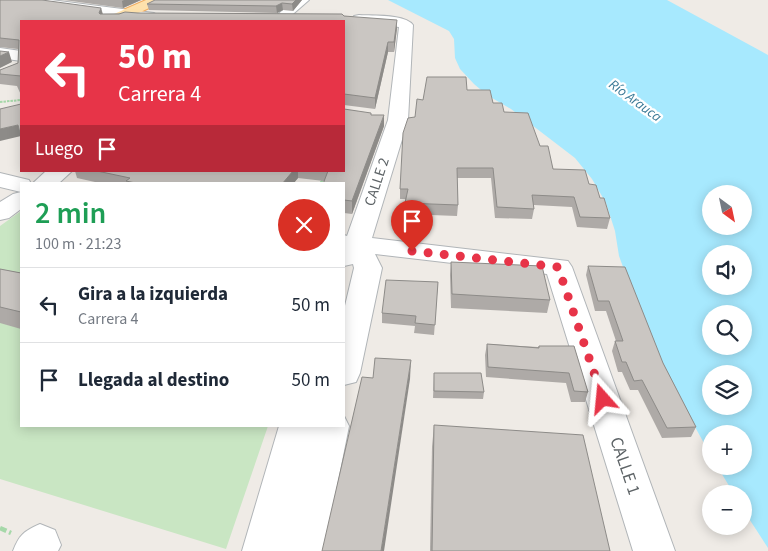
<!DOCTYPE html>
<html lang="es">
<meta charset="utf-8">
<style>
body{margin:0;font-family:"Source Sans 3",sans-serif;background:#f2f2f3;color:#1f2937;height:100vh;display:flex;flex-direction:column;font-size:19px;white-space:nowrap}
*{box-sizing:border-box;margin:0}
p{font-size:16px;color:#747a83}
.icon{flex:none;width:28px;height:28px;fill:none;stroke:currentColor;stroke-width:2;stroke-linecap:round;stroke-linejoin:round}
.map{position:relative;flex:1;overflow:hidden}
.side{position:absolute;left:20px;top:182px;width:325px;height:245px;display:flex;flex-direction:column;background:#fff;border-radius:0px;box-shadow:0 2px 12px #0003}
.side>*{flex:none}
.banner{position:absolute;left:20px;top:20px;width:325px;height:152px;border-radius:0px;box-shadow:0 2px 12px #0003;background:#e73448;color:#fff;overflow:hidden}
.needle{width:32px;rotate:147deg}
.buttons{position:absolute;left:702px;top:185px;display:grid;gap:10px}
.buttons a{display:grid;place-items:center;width:50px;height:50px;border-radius:50%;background:#fff;box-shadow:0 2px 12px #0003;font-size:25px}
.pin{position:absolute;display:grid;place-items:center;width:42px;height:42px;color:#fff;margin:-51px -21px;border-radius:50% 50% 50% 0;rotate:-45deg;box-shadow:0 0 5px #0007}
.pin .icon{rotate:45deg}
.me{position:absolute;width:55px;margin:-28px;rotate:342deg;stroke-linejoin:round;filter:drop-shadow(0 0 4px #0008)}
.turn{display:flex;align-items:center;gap:18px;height:105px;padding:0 15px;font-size:22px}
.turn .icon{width:65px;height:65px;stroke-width:2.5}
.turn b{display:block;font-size:35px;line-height:42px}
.then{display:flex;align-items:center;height:48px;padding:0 15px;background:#0003;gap:10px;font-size:19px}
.round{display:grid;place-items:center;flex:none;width:52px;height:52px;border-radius:26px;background:#f2f2f3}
.headline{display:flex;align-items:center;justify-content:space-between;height:85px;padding:0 15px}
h1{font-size:30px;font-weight:600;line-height:38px;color:#1e9e55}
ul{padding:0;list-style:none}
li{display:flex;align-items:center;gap:15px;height:75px;padding:0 15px;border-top:1px solid #e0e1e3}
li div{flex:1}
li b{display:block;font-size:19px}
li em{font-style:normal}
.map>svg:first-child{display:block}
</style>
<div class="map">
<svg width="768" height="551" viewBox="0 0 768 551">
<rect width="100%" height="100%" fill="#efebe6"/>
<polygon fill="#c9e6c3" points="21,211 21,426 268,426 226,549 0,479 0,226"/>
<path fill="#a7e9fe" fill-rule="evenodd" d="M388,0H667L768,55V548L744,511V494H734L717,466H744V434H711V456L655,354L619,256L615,231L606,203L592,179L575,158L511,109L487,95L474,84L460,69L455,58L454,39L449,31ZM711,194H744V226H711ZM711,254H744V286H711ZM711,314H744V346H711ZM711,374H744V406H711Z"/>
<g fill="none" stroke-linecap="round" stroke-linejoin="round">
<g stroke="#b1b5b8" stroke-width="2">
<g id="minor">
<polygon points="15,0 51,0 154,13 161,17 154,21 21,4"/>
<polygon points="295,0 309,0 285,21 270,21"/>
<path d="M359,15C373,16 405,14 413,25L408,120L372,238L568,261L572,267L675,551H633L547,274L375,254L382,268L360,373L356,382L344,385V310L354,268L353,264L344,266V235L347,236L388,120L399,27L354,22L352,19L354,16Z"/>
<polygon points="0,48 21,51 21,61 0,58"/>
<polygon points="46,171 72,171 58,184 32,184"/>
<polygon points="0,173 29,180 31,184 21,184 21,192 0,187"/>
<polygon points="21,192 21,209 9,218 0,220 0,202 13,194"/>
<polygon points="344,416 349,426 324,551 242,551 279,426 344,426"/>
<path d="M40,524L55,530L61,545L58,551H13C19,535 24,531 40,524Z"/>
</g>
</g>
<g stroke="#f0ab5e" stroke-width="2">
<polygon id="major" points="146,0 162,0 160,3 121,21 103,21 105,18"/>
</g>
<polyline stroke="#a6d8a9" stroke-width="2" stroke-dasharray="2.5 1" stroke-linecap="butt" points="0,102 21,100"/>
<polyline stroke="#a6d8a9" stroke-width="2.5" stroke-dasharray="4.5 2" stroke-linecap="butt" points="320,184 329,171"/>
<polyline stroke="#a6d8a9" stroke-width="4.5" stroke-dasharray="7 3" stroke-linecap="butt" points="0,528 11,533"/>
<use href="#minor" fill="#fff" fill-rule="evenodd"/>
<use href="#major" fill="#fee1ac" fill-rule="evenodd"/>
</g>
<g fill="#aeaaa7">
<polygon points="0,0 101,8 103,14 138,13 344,16 397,28 394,52 388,52 375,109 344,105 344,21 21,21 21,95 17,86 0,84 0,70 18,63 18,49 0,47"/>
<polygon points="64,0 141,0 123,8"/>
<polygon points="302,0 293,11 283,10 277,13 149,10 147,4"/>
<polygon points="467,90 493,103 504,112 540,146 553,169 589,184 600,198 610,218 607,229 577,227 572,207 534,205 534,209 532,219 495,218 491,178 457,178 458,205 457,216 405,214 406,199 400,199 400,189 415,117 423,100"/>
<polygon points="371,115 384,126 352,214 344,213 344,184 324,181 298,178 293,184 104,184 77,178 75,171 344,171"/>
<polygon points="451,262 550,300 547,313 451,308 450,275"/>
<polygon points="588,266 663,363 696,427 691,437 662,438 638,390 630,390 622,372 618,372 612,351 615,341 616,341 606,311 595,311 586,275"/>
<polygon points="0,269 21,273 21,329 0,323"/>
<polygon points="438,282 434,335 414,333 415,326 382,323 382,313"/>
<polygon points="487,344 538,347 539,346 574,346 588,392 585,402 571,402 566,383 486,377 485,355"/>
<polygon points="434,373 484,392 483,399 433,398"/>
<polygon points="434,425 610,551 430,551 432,447"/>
</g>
<g fill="#8d8b88">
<polygon points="124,0 141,0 123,8 122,1"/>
<polygon points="296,0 302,0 293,11 292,4"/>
<polygon points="282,3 283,10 277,13 276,6"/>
<polygon points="101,8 103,17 99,13"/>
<polygon points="397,20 397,28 394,52 394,42"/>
<polygon points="388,42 388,52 375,109 375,98"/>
<polygon points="9,52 12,62 0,68 0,56"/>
<polygon points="384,115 384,126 352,214 352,201"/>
<polygon points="18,125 21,136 0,141 0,129"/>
<polygon points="293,171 298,171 298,178 293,184 282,184"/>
<polygon points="411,360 410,379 384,551 381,551"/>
</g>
<g fill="#cac6c2" stroke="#8d8b88">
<polygon points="0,0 42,0 101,8 99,13 100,14 119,14 125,12 138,13 342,14 344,16 397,20 394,42 388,42 375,98 344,94 344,21 21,21 21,76 0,74 0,70 18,63 19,40 0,38"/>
<polygon points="155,0 296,0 292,4 282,3 276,6 147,4"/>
<polygon points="0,51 9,52 0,56"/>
<polygon points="427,77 466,77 467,90 490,90 493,103 502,103 504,112 528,113 540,146 548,146 553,169 585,170 589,184 596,185 600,198 604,198 610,218 580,217 574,197 532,195 534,209 497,207 493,168 457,168 458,205 405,203 408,189 400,189 403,133 408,118 415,117 417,99 423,100"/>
<polygon points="21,104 21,137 18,125 0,129 0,109"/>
<polygon points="344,109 371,113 371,115 384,115 352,201 344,200 344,184 323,184 328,171 344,171"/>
<polygon points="97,171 293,171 282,184 140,184 126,181 130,178"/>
<polygon points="451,262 542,266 550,300 452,294"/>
<polygon points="588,266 625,267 663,363 696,427 667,428 642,380 634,381 626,362 622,362 615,341 623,341 609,301 598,301"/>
<polygon points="0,269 21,273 21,312 0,307"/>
<polygon points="386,280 438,282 435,325 415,323 416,316 382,313"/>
<polygon points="487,344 539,348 539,346 574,346 588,392 574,391 569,373 488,367"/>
<polygon points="375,358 411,360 381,551 322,551 362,377 373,378"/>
<polygon points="434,373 481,373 484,392 434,391"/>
<polygon points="434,425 583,435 610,551 432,551"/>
</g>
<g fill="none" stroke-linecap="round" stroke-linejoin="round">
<polyline stroke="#e73448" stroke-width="9" stroke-dasharray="0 16.2" points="412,251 558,267 603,399"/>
</g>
<g text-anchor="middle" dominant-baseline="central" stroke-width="4.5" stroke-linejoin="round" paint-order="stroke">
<g font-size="14" font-style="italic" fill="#3a7996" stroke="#fff">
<text transform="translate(635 101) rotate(36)">Río Arauca</text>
</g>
<g font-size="15" fill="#5d6366" stroke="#fff">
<text transform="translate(377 182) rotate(-72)">CALLE 2</text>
</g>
<g font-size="18" fill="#5d6366" stroke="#fff">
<text transform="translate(625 466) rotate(71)">CALLE 1</text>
</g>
</g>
</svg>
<div class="buttons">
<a><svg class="needle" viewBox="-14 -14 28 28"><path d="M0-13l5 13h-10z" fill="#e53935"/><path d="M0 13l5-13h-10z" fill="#747a83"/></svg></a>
<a><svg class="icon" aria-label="sound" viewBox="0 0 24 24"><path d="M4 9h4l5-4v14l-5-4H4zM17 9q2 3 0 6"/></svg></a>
<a><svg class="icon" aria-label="search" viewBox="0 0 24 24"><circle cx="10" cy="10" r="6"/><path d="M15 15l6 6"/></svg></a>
<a><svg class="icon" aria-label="layers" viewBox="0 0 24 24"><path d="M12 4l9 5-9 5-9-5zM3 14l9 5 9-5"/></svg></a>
<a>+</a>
<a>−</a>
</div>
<div class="pin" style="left:412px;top:251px;background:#d93025"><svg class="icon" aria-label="arrive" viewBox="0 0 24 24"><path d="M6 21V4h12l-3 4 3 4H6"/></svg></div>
<svg class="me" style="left:603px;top:399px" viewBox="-20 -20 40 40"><path d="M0-17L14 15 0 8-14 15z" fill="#e73448" stroke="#fff" stroke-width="4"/></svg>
<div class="banner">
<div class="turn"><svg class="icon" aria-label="left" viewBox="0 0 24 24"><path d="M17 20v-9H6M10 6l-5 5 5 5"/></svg><div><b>50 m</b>Carrera 4</div></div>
<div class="then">Luego<svg class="icon" aria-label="arrive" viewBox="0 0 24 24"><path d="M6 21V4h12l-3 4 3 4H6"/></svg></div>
</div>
<section class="side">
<div class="headline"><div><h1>2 min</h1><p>100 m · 21:23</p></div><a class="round" style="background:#d93025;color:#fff"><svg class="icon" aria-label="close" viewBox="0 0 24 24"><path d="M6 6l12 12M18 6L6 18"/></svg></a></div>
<ul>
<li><svg class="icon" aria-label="left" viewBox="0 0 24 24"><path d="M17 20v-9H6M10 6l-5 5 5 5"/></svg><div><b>Gira a la izquierda</b><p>Carrera 4</p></div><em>50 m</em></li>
<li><svg class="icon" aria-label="arrive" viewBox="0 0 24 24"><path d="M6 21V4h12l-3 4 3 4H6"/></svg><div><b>Llegada al destino</b></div><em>50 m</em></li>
</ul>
</section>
</div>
